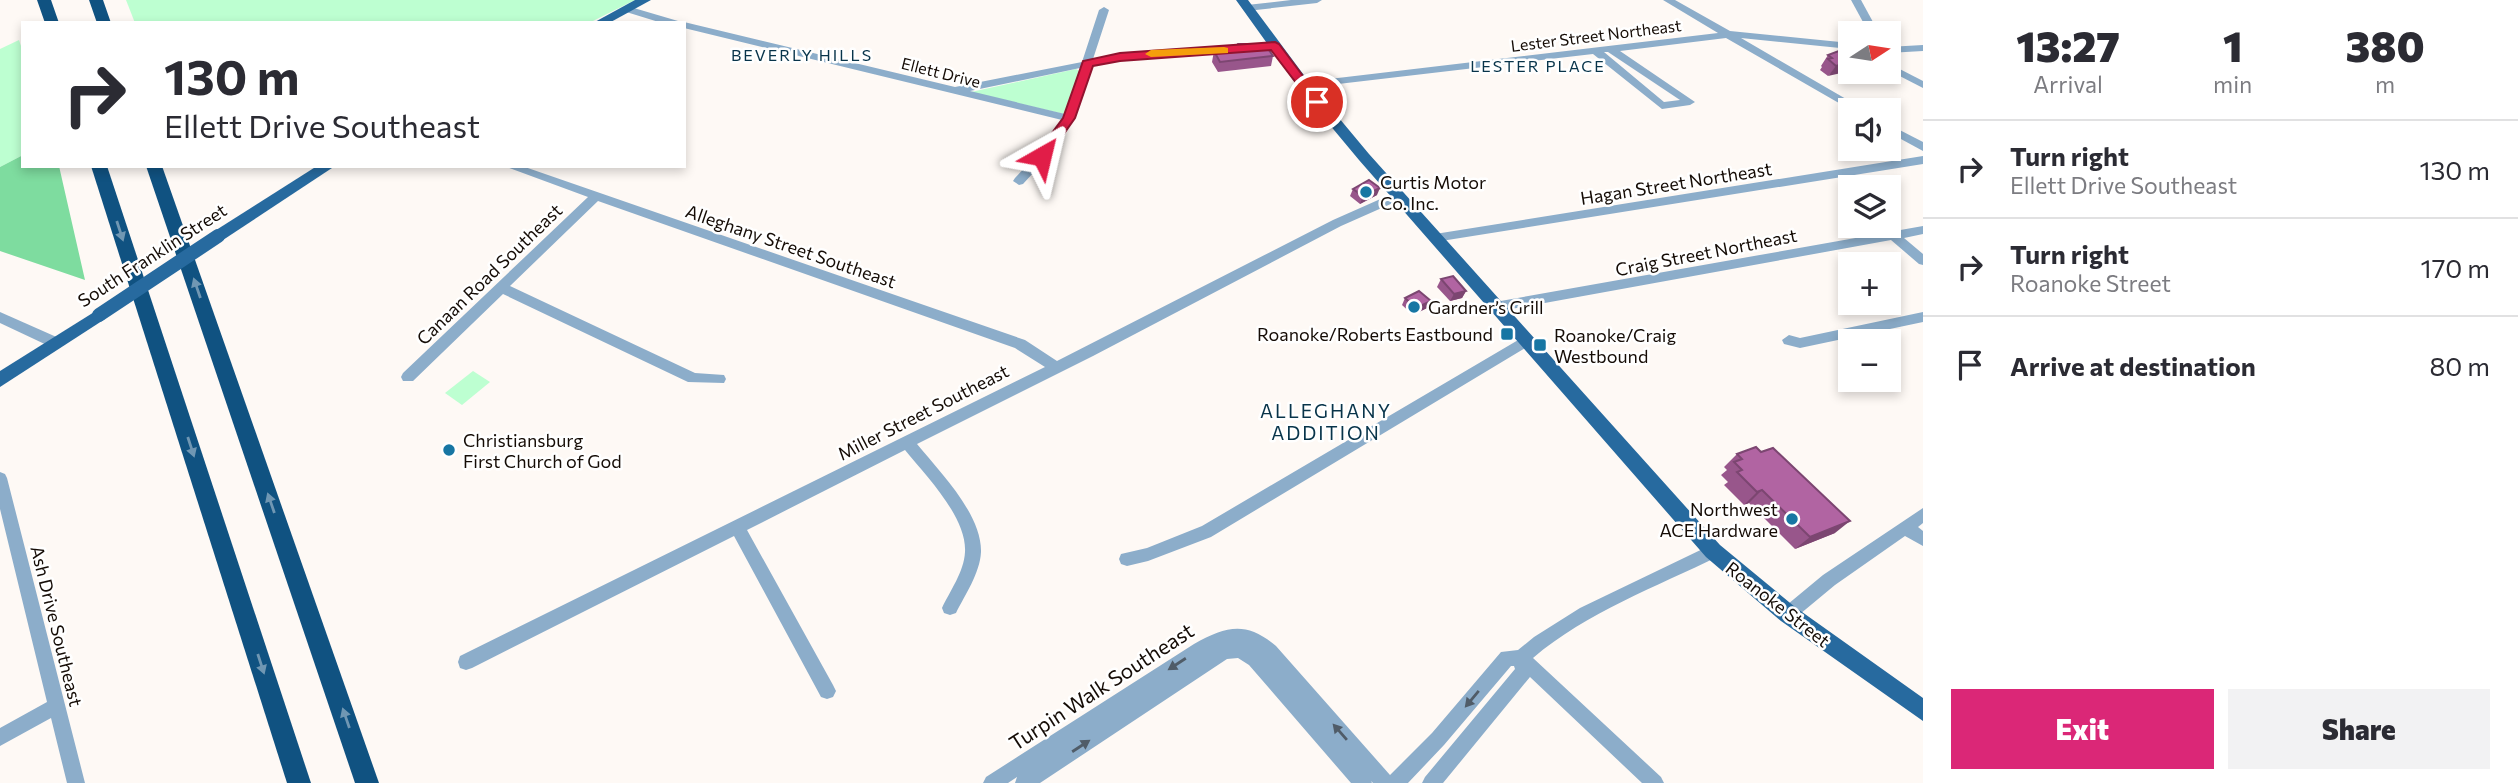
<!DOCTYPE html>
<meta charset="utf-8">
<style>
body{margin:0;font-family:Commissioner,sans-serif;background:#f2f2f3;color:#2b2b33;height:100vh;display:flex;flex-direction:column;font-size:26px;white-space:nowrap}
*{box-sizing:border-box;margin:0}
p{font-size:23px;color:#7c7c81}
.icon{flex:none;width:38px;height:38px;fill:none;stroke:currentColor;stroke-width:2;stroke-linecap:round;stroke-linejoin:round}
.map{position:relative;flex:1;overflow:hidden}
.details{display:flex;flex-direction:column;background:#fff;width:595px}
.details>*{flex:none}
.guide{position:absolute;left:21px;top:21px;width:665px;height:147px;border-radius:0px;box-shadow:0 4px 10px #0003;background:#fff;color:#2b2b33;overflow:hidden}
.needle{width:46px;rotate:78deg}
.buttons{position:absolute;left:1838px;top:21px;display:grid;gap:14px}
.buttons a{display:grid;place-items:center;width:63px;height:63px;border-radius:0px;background:#fff;box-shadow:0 4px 10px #0003;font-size:35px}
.pin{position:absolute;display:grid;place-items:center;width:60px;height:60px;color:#fff;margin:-30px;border:4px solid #fff;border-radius:50%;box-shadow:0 2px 7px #0007}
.me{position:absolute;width:77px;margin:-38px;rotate:37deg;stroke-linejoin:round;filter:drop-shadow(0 0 5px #0008)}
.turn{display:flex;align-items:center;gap:24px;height:147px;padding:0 28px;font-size:32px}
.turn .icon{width:91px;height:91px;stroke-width:2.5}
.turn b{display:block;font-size:49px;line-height:60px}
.eta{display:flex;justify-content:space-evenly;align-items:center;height:119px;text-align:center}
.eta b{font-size:42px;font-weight:800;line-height:49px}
.primary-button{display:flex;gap:14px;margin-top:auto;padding:14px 28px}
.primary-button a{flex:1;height:80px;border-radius:0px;background:#db2777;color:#fff;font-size:28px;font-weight:800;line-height:80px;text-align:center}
.primary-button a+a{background:#f2f2f3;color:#2b2b33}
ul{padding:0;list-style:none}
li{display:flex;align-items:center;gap:21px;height:98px;padding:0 28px;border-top:2px solid #e1e1e2}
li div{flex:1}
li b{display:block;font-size:26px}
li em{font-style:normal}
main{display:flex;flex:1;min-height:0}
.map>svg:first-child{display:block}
</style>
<main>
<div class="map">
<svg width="1923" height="783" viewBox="0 0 1923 783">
<rect width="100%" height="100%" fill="#fef9f5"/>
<g fill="#bdffd1">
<polygon points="126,0 635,0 589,23 135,23"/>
<polygon points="19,40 23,52 23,155 0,167 0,49"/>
<polygon points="1076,69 1081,72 1068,112 1064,114 971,92"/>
<polygon points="473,371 490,382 462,405 445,393"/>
</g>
<polygon fill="#7edc9f" points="23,155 23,166 59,166 85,280 0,251 0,167"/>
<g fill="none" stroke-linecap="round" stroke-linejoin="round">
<g fill="#8cadca" fill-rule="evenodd">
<polygon points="1291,0 1322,0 1317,3 1247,11 1242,8 1247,5"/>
<path d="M1663,0H1675L1730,31L1850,43V49L1741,38L1865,110H1851L1726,38L1620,51L1695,102L1690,105L1662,109L1593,54L1304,88L1299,85L1304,82L1718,33ZM1604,52H1608L1680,100L1664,102Z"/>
<polygon points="1851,0 1861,0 1879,33 1869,33"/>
<polygon points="627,6 678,21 679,23 662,23 623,11 622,9"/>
<path d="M1104,7L1109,10L1093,59L1120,54L1238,46L1243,49L1238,52L1120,60L1091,66L1075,118L1046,159L1023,184L1019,185L1013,181L1015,178L1038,153L1062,120L684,28V23H681L684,22L955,87L1082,62L1099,10ZM1080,68L1065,114L970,91Z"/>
<polygon points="1923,45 1923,51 1888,53 1888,47"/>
<polygon points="1888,63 1923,81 1923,88 1888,70"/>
<polygon points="1888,124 1923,142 1923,151 1888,132"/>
<polygon points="1923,156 1923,164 1435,242 1429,238 1435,234"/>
<path d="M504,166H522L1025,340L1057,361L1333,220L1394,193H1402L1404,196L1402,199L1341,226L1093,356L917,444C939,471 982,514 981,552C980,573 965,595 956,613L950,615L944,613L942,608C950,591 964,572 965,552C967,517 926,476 905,450L747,530L833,685L836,691L833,697L827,699L821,697L734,536L472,668L466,670L460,668L458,662L460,656L1045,367L1015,348L598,201L510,286L695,373L724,375L726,379L724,383L688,382L503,294L413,381H403L401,377L403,373L588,197Z"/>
<polygon points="1923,226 1923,234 1904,238 1923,254 1923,265 1919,264 1891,240 1495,312 1488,307 1495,302"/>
<polygon points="0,312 61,339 63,343 56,348 51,347 0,323"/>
<polygon points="1923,312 1923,322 1800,348 1784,344 1782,340 1789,335 1800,338"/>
<polygon points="1525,336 1532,341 1530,345 1211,537 1148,561 1127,566 1121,564 1119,559 1121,554 1147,548 1202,526"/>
<polygon points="0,472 5,474 7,478 85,783 67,783 51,718 0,746 0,728 47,702 0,509"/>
<polygon points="1923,508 1923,523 1918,527 1923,531 1923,546 1905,536 1835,585 1794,619 1788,621 1782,619 1780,614 1782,609 1823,575"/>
<path d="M1713,544L1719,546L1721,551L1719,556C1656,587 1587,612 1533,658L1661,777L1664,783H1642L1530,677L1443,783H1422L1425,777L1515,669L1514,666H1511L1444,745L1408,783H1373L1371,781L1372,783H1351L1249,665L1238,658L1227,659L1040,783H1015L1017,777L1008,783H983L986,777L1194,644C1227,626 1246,621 1276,646L1390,775L1432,733L1501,652L1518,650L1534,637L1580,608Z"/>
</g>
<g fill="#276a9f" fill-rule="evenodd">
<polygon points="635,0 651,0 609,23 593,23"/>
<polygon points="1236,0 1248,0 1309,82 1369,154 1720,545 1795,607 1923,698 1923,721 1781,621 1706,557 1359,160 1299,88"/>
<polygon points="317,166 335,166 223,240 213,240 210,236 213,232"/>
<polygon points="99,309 105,311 107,315 105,319 0,387 0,371"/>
</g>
<g fill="#105281" fill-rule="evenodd">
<polygon points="37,0 51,0 59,23 45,23"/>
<polygon points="89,0 103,0 111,23 97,23"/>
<polygon points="91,166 107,166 311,783 287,783"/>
<polygon points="146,166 162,166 379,783 355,783"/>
</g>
<polyline stroke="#276a9f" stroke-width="14" points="99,315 218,236"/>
</g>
<g fill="#98568b">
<polygon points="1239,44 1273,56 1271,66 1218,72 1212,62 1214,51 1238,48"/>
<polygon points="1850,52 1828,76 1820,70 1822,67 1821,66 1828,55"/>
<polygon points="1353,189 1377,195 1360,204 1350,196"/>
<polygon points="1441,279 1466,291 1462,298 1450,301 1437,287"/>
<polygon points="1405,298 1427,308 1413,315 1402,305"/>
<polygon points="1737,454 1835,533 1795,549 1749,503 1744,505 1724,485 1728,482 1721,475 1727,470 1724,467"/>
</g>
<g fill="#7c4671">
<polygon points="1850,62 1850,71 1828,76 1836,66"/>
<polygon points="1380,188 1377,195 1360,204 1363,196"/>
<polygon points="1466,291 1462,298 1450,301 1454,294"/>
<polygon points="1431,301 1427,308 1413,315 1416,308"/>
<polygon points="1762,490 1749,503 1744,505 1757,492"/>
<polygon points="1850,521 1835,533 1795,549 1810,537"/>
</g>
<g fill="#b164a2" stroke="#7c4671" stroke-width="2">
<polygon points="1239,44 1265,44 1273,56 1220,62 1214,51 1242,47"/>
<polygon points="1844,49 1850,52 1850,62 1836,66 1828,59 1832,58 1828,55"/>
<polygon points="1369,180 1380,188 1363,196 1353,189"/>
<polygon points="1453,276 1466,291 1454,294 1441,279"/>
<polygon points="1419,291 1431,301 1416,308 1405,298"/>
<polygon points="1756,447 1761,452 1773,448 1850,521 1810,537 1762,490 1757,492 1737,472 1742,470 1734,462 1742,459 1737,454"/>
</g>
<defs><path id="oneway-solid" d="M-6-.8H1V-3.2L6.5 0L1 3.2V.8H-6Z" transform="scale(1.75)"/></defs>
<g fill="#7097b3">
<use href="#oneway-solid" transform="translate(120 231) rotate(72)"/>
<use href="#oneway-solid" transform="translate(197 288) rotate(-109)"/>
<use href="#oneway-solid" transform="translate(191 447) rotate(72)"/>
<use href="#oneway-solid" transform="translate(271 503) rotate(-109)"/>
<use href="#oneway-solid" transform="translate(261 664) rotate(72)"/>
<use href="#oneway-solid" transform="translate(346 718) rotate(-109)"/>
</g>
<g fill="#505c68">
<use href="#oneway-solid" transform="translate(1177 664) rotate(147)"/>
<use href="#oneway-solid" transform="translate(1472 699) rotate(130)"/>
<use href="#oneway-solid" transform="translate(1340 732) rotate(-131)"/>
<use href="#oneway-solid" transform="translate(1081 746) rotate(-33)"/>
</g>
<polygon fill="#e11d48" stroke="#92132f" stroke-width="2" points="1275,42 1279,44 1321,100 1321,105 1313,105 1271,50 1120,61 1093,66 1075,118 1046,159 1035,156 1063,118 1083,61 1120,53"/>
<polygon fill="#f59e0b" points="1224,47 1228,48 1228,53 1151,57 1145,54 1151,50"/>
<g fill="#1776a3" stroke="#fff" stroke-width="2.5">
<circle cx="1366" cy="192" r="7"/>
<circle cx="1414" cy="307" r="7"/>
<rect x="1500" y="327" width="14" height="14" rx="3.5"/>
<rect x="1533" y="338" width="14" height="14" rx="3.5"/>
<circle cx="449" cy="450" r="7"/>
<circle cx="1792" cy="519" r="7"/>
</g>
<g text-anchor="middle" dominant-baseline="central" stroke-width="5" stroke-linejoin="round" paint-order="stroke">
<g font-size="16" fill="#150c06" stroke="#fff">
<text transform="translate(1596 35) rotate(-7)">Lester Street Northeast</text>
<text transform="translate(941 72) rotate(14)">Ellett Drive</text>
</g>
<g font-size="16" letter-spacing="2" fill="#08344a" stroke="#fff">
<text x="802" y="54">BEVERLY HILLS</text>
<text x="1538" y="65">LESTER PLACE</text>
</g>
<g font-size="18" fill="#150c06" stroke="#fff" text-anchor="start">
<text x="1380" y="182">Curtis Motor<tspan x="1380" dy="21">Co. Inc.</tspan></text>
<text x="1428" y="307">Gardner’s Grill</text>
<text x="1493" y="334" text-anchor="end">Roanoke/Roberts Eastbound</text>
<text x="1554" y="335">Roanoke/Craig<tspan x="1554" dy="21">Westbound</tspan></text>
<text x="463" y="440">Christiansburg<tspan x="463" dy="21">First Church of God</tspan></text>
<text x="1778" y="509" text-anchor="end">Northwest<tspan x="1778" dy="21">ACE Hardware</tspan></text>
</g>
<g font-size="18" fill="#150c06" stroke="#fff">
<text transform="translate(1676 183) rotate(-9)">Hagan Street Northeast</text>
<text transform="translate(791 246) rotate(19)">Alleghany Street Southeast</text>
<text transform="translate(1706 252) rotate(-11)">Craig Street Northeast</text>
<text transform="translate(152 255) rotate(-33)">South Franklin Street</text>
<text transform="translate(489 274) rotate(-44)">Canaan Road Southeast</text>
<text transform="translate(923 412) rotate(-27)">Miller Street Southeast</text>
<text transform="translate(1778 604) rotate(38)">Roanoke Street</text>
<text transform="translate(57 626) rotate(76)">Ash Drive Southeast</text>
</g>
<g font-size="19" letter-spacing="2" fill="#08344a" stroke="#fff">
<text x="1326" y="410">ALLEGHANY<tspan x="1326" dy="22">ADDITION</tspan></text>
</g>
<g font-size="21" fill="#150c06" stroke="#fff">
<text transform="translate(1101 686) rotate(-33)">Turpin Walk Southeast</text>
</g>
</g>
</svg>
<div class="buttons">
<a><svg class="needle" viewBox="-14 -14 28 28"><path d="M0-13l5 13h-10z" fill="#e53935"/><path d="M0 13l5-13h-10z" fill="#7c7c81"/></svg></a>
<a><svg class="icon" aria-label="sound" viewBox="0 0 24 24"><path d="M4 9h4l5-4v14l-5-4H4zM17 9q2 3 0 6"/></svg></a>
<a><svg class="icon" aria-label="layers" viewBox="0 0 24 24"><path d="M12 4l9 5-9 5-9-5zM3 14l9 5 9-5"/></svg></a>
<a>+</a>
<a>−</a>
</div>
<div class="pin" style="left:1317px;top:102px;background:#d93025"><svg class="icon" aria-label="arrive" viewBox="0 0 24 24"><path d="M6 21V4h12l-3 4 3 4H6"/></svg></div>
<svg class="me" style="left:1042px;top:156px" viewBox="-20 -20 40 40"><path d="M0-17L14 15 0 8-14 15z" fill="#e11d48" stroke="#fff" stroke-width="4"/></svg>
<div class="guide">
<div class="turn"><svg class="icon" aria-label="right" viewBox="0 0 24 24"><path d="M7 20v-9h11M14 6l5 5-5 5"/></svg><div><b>130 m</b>Ellett Drive Southeast</div></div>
</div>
</div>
<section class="details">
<div class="eta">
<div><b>13:27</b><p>Arrival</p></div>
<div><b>1</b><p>min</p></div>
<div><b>380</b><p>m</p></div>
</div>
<ul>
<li><svg class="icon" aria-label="right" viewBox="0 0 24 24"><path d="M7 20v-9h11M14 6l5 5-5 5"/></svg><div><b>Turn right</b><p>Ellett Drive Southeast</p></div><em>130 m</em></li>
<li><svg class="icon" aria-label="right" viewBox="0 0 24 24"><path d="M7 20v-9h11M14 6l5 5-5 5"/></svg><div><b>Turn right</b><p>Roanoke Street</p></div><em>170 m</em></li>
<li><svg class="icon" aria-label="arrive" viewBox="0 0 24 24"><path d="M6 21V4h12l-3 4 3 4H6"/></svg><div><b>Arrive at destination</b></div><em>80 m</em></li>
</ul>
<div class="primary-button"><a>Exit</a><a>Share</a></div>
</section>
</main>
